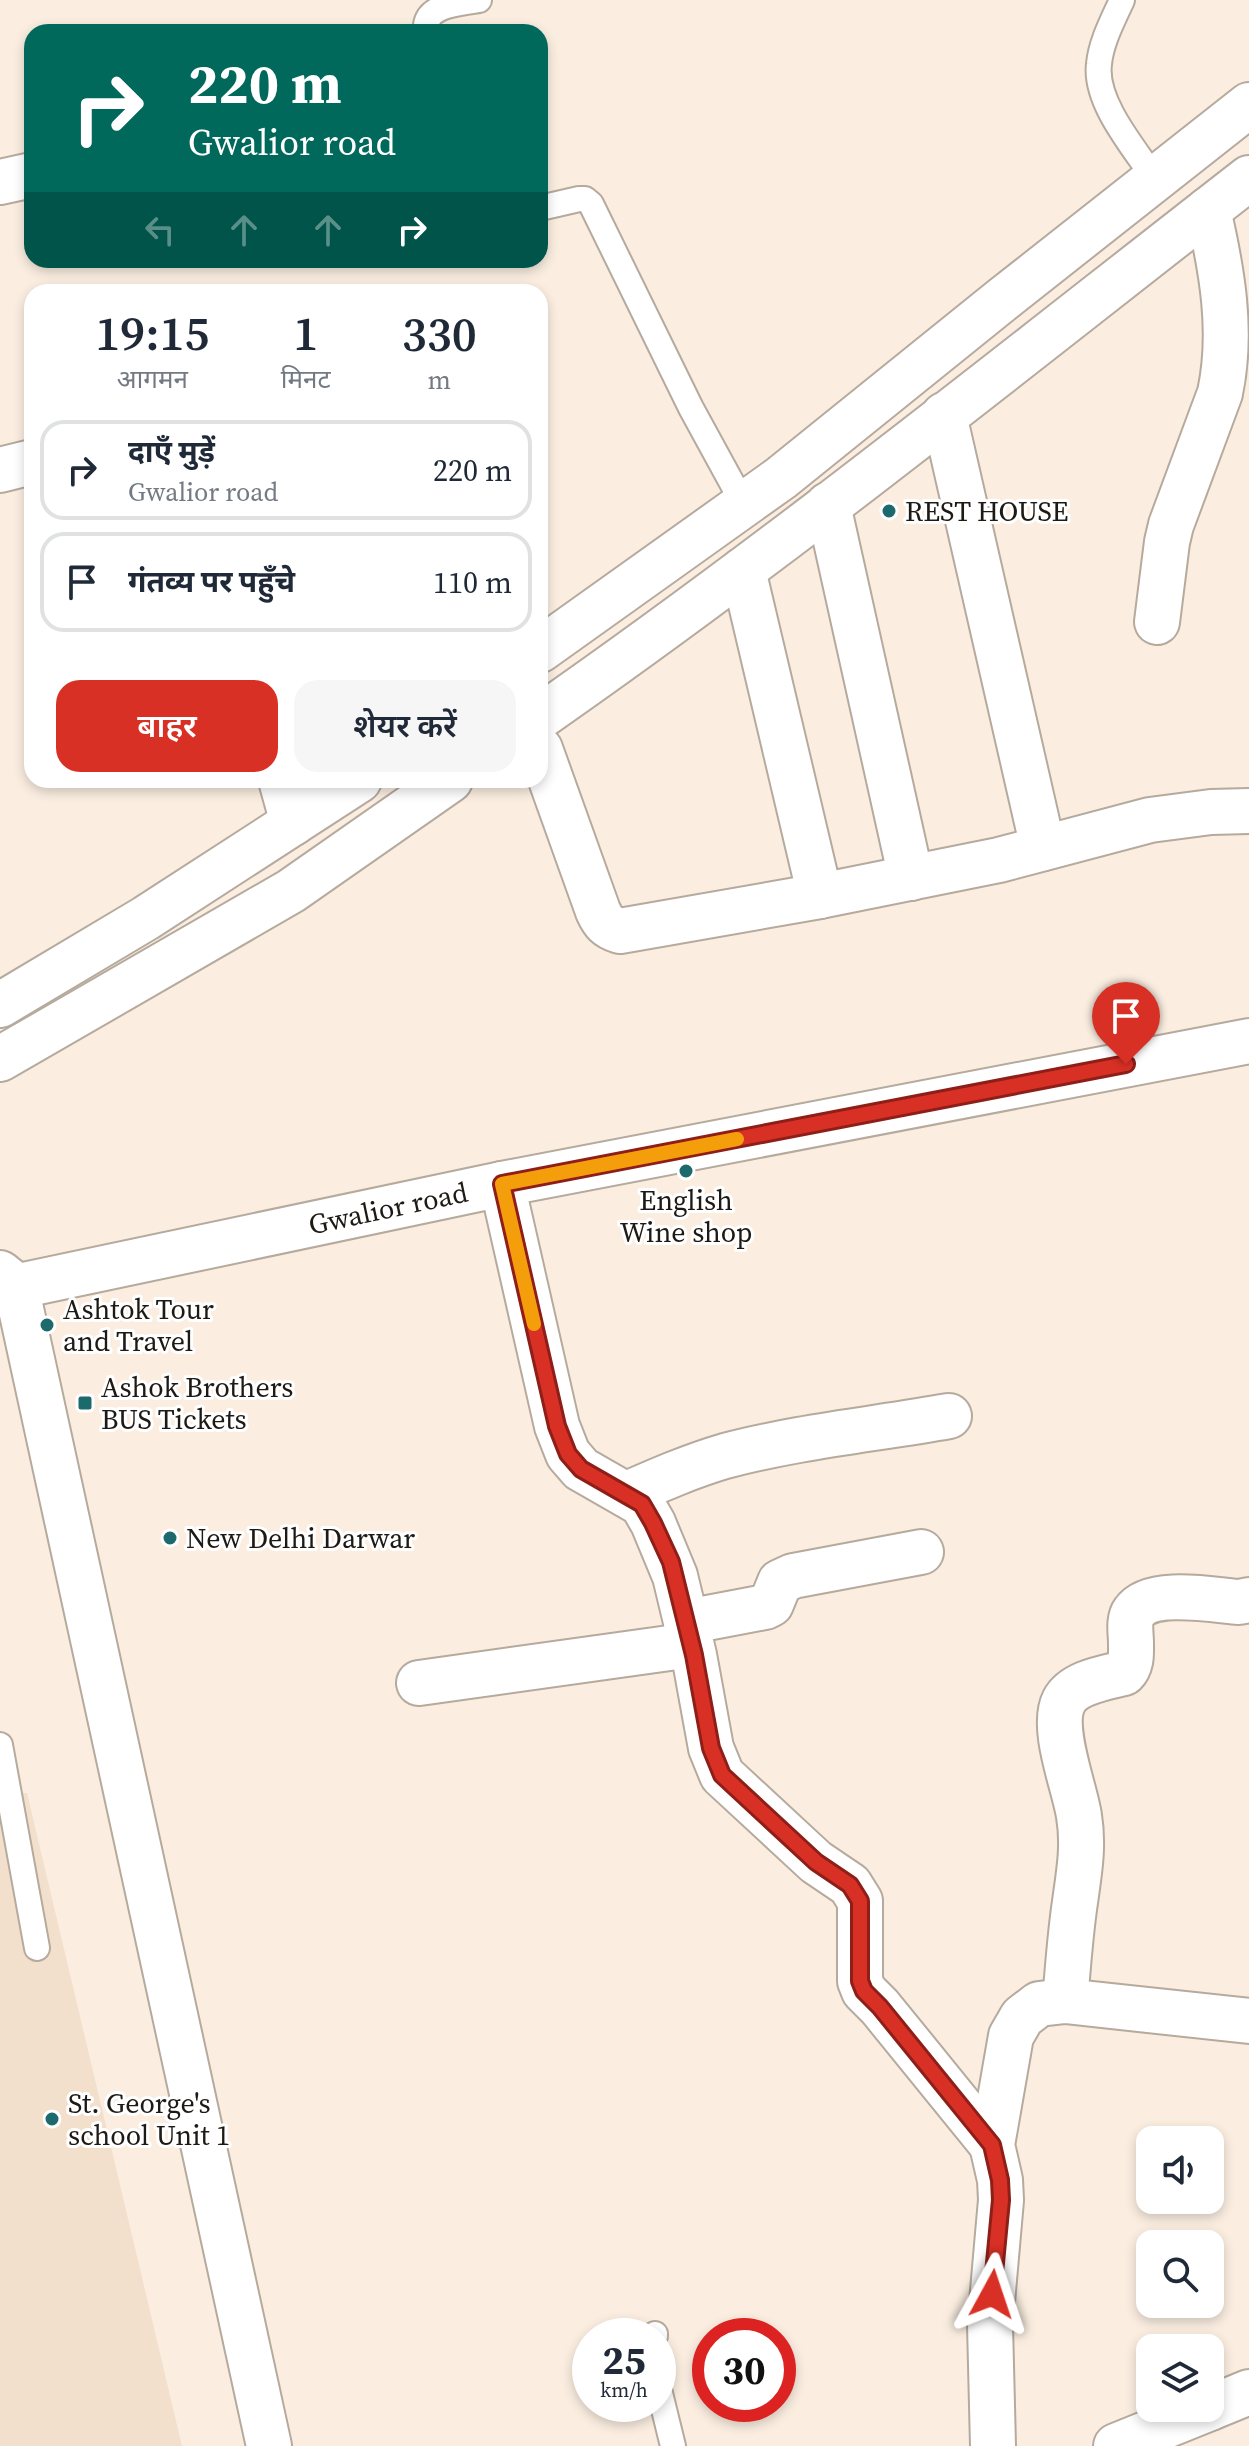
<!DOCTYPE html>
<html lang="hi">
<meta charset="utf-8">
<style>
body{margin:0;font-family:"Source Serif 4","Noto Sans Devanagari",serif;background:#f6f6f7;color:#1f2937;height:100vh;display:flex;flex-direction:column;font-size:30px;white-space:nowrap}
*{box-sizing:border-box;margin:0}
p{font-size:26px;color:#747a83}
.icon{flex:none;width:44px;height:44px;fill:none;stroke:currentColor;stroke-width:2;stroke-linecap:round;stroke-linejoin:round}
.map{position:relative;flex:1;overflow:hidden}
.sheet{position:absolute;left:24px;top:284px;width:524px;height:504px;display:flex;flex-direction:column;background:#fff;border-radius:24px;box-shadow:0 4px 12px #0003}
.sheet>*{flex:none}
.guide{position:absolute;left:24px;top:24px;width:524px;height:244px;border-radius:24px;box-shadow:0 4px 12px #0003;background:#00695c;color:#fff;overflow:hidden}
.controls{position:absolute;left:1136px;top:2126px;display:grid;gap:16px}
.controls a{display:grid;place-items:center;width:88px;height:88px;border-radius:16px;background:#fff;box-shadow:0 4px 12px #0003;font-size:40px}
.speed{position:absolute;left:572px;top:2318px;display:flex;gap:16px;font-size:40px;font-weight:700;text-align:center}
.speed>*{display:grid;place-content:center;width:104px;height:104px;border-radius:50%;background:#fff;box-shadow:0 4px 12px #0003;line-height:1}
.speed small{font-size:20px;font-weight:400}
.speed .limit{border:12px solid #d22;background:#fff;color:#111}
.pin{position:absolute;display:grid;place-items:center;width:68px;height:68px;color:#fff;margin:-82px -34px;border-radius:50% 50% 50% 0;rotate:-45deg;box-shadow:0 0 8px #0007}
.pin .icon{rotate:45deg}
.me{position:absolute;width:88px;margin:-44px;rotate:5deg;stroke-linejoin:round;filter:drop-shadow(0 0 6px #0008)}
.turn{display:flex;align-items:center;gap:28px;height:168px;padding:0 32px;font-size:36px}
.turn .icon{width:104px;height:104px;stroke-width:2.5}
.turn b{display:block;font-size:56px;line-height:68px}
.lanes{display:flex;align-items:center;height:76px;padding:0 32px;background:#0003;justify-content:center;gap:40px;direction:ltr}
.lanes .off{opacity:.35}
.eta{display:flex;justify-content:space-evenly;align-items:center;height:136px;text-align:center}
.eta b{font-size:48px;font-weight:600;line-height:56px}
.primary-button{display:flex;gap:16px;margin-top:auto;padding:16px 32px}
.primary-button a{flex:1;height:92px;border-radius:24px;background:#d93025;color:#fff;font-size:32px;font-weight:600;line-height:92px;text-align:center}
.primary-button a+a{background:#f6f6f7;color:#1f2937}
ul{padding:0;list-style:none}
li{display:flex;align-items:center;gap:24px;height:100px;margin:0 16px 12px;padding:0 16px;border:4px solid #e0e1e3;border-radius:24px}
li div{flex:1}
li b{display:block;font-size:30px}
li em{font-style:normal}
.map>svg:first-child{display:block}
</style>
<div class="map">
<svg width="1249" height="2446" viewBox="0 0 1249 2446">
<rect width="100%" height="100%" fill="#fbeee1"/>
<polygon fill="#f2e0cd" points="0,1793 27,1793 182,2446 0,2446"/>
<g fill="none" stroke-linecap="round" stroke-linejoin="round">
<g stroke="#b5aa9d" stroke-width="28">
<g id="lane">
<path d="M1122,0C1113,20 1101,42 1099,64C1094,102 1135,149 1155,179"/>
<path d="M426,32C423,4 459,4 479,0"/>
<polyline points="540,208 579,199 585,199 591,204 691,408 744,505"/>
<polyline points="0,1745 37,1948"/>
<polyline points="655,2334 655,2336"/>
<polyline points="658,2385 673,2446"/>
</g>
</g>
<g stroke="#b5aa9d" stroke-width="48">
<g id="street">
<polyline points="0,182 32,175"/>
<polyline points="944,415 1043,848"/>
<polyline points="0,470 32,462"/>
<polyline points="828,505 911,878"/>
<polyline points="743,570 820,896"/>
<path d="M1157,622L1167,542L1171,525L1220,393C1233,332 1222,270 1208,210"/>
<polyline points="540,650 781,478 1003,299 1249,105"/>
<path d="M540,717C784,547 1015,360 1249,178"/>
<path d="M540,749L598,911C603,922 607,927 620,931L820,896L999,860L1150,820L1211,812L1249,811"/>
<polyline points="281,780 293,823"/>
<polyline points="0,1005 146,918 359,780"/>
<polyline points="0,1059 291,891 450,780"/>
<polyline points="502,1184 557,1426 568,1454 581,1469 642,1504 653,1523 675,1576 694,1655 711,1748 722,1775 816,1862 850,1885 860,1901 860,1981 864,1991 880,2007 992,2145"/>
<path d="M627,1494C659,1480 691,1466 725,1456C796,1437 876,1429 949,1416"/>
<polyline points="686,1622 765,1607 771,1604 780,1582 793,1576 921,1552"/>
<polyline points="419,1683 691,1645"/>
<path d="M1065,2001C1068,1968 1070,1935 1075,1902C1079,1873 1084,1846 1079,1816C1075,1788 1050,1728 1064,1701C1074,1682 1105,1678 1124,1673C1132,1665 1131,1654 1131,1643C1131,1634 1128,1620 1134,1612C1150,1588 1214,1600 1239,1602L1249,1600"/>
<polyline points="1210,2408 1249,2392"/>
<polyline points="993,2446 990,2325 1001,2200 1000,2180 992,2145 1011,2036 1022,2017 1039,2004 1065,2001 1249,2021"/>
<polyline points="1116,2446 1210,2408"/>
</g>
</g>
<g stroke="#b5aa9d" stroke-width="48">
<g id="secondary">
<polyline points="0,1273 16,1286 269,2446"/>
<polyline points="0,1290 502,1184 1249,1041"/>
</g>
</g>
<use href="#lane" stroke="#fff" stroke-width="24"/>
<use href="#street" stroke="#fff" stroke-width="44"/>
<use href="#secondary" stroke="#fff" stroke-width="44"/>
</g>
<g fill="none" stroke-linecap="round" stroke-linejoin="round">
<g stroke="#8d1f18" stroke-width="20">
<polyline id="route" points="992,2294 1001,2200 1000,2180 992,2145 880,2007 864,1991 860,1981 860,1901 850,1885 816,1862 722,1775 711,1748 694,1655 671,1562 653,1523 642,1504 581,1469 568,1454 557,1426 502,1184 1126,1064"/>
</g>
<use href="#route" stroke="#d93025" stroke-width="14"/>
<polyline stroke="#f59e0b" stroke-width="14" points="534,1324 502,1184 737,1139"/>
</g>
<g fill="#1d6a6c" stroke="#fff" stroke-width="3">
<circle cx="889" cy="511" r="8"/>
<circle cx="686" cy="1171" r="8"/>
<circle cx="47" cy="1325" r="8"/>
<rect x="77" y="1395" width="16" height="16" rx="4"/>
<circle cx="170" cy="1538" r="8"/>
<circle cx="52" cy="2119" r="8"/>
</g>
<g text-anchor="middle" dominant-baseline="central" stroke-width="6" stroke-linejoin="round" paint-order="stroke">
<g font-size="28" fill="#1d1914" stroke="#fff" text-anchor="start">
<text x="905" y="511">REST HOUSE</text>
<text x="686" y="1200" text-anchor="middle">English<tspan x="686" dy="32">Wine shop</tspan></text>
<text x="63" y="1309">Ashtok Tour<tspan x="63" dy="32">and Travel</tspan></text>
<text x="101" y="1387">Ashok Brothers<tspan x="101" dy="32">BUS Tickets</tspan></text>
<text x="186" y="1538">New Delhi Darwar</text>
<text x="68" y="2103">St. George's<tspan x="68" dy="32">school Unit 1</tspan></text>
</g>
<g font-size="28" fill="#1d1914" stroke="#fff">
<text transform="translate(388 1208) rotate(-12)">Gwalior road</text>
</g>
</g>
</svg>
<div class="controls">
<a><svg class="icon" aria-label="sound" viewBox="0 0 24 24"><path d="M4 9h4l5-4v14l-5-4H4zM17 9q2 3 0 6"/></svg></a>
<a><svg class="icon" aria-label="search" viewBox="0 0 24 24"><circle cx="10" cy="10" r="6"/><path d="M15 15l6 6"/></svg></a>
<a><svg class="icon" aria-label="layers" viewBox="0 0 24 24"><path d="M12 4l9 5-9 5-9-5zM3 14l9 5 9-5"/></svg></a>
</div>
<div class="speed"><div>25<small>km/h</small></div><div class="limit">30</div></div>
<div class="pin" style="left:1126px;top:1064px;background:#d93025"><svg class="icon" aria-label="arrive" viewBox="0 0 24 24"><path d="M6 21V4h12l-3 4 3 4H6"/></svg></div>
<svg class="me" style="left:992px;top:2294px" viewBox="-20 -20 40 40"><path d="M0-17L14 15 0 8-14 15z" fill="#d93025" stroke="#fff" stroke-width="4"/></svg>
<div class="guide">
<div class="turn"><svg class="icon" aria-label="right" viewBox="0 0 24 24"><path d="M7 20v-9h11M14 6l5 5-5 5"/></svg><div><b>220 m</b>Gwalior road</div></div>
<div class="lanes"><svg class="icon off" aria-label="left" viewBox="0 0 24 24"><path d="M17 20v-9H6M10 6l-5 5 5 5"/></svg><svg class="icon off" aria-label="ahead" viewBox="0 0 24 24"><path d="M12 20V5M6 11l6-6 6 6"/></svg><svg class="icon off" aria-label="ahead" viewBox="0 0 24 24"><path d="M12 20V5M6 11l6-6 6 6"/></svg><svg class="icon" aria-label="right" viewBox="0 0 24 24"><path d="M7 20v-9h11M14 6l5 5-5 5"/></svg></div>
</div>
<section class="sheet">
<div class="eta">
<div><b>19:15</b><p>आगमन</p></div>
<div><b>1</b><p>मिनट</p></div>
<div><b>330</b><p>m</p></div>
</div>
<ul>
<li><svg class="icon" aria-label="right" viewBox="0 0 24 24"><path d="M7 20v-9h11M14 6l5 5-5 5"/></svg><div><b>दाएँ मुड़ें</b><p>Gwalior road</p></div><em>220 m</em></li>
<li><svg class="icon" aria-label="arrive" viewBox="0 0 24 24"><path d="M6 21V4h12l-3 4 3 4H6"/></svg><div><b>गंतव्य पर पहुँचे</b></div><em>110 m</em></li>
</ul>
<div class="primary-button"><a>बाहर</a><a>शेयर करें</a></div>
</section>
</div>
